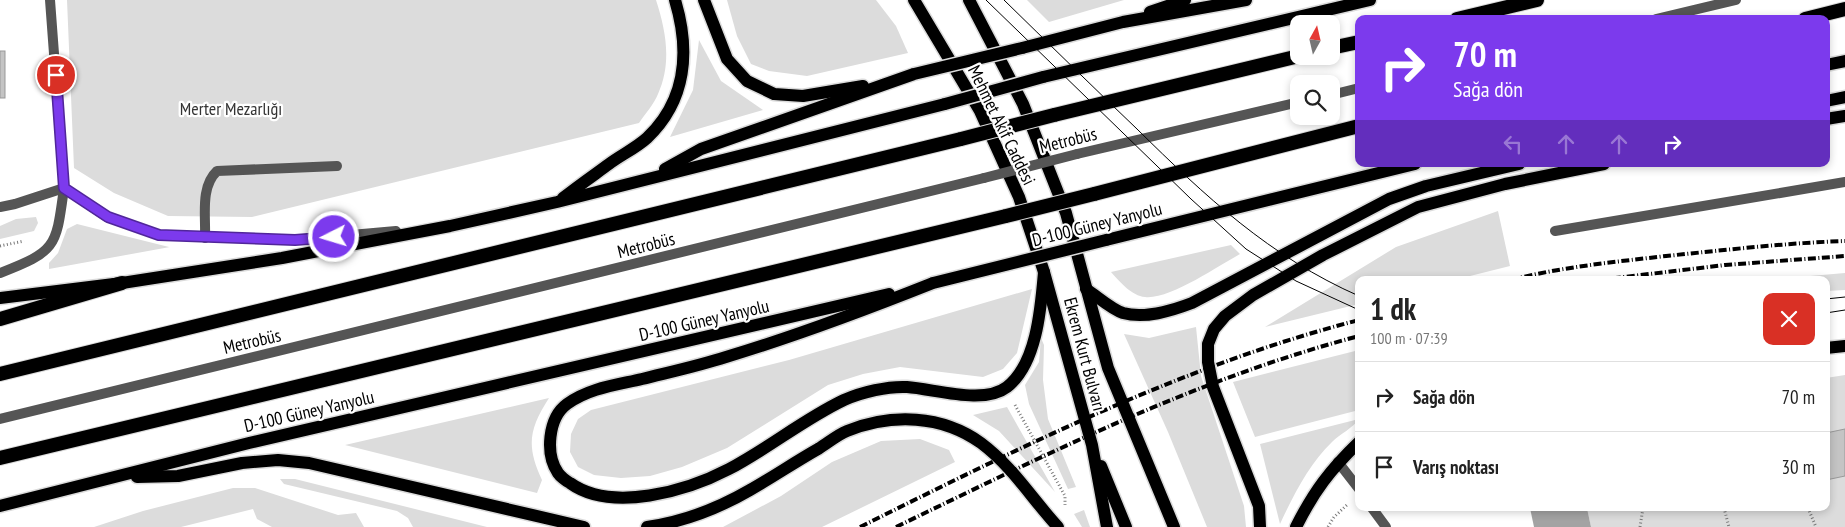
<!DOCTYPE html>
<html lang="tr">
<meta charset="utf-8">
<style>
body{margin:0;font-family:"PT Sans Narrow",sans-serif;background:#f2f2f2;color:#222;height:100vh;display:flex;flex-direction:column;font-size:19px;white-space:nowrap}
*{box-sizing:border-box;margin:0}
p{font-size:16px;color:#767676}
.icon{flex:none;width:28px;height:28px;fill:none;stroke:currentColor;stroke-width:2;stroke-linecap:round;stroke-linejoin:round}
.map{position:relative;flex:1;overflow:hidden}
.details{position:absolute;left:1355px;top:276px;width:475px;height:235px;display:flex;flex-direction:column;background:#fff;border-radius:10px;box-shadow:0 2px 8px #0003}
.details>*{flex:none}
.guide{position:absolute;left:1355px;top:15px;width:475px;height:152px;border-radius:10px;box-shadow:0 2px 8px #0003;background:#7c3aed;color:#fff;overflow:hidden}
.needle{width:32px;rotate:8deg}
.buttons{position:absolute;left:1290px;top:15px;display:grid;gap:10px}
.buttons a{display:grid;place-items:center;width:50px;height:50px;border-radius:10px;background:#fff;box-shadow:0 2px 8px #0003;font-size:25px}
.pin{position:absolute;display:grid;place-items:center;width:42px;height:42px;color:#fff;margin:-21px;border:2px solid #fff;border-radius:50%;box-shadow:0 1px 5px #0007}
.me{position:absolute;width:55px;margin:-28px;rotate:265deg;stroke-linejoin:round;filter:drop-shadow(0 0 4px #0008)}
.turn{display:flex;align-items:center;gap:18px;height:105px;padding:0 15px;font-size:22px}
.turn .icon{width:65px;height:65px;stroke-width:2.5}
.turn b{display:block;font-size:35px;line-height:42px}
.lanes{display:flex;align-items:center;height:48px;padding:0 15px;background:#0003;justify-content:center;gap:25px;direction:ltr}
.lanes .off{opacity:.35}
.round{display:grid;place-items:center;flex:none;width:52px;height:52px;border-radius:10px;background:#f2f2f2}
.summary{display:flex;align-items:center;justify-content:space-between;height:85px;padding:0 15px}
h1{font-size:30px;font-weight:700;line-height:38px}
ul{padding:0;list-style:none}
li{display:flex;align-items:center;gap:15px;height:70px;padding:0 15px;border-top:1px solid #e0e0e0}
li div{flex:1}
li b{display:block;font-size:19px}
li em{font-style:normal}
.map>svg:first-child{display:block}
</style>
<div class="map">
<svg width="1845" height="527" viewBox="0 0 1845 527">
<rect width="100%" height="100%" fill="#fff"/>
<g fill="#dcdcdc">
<path d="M67,0H656C666,31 672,63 658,94C654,104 645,114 639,123L252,217L168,216L114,193L74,168Z"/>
<polygon points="727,0 876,0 896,26 908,53 807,76 769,71 751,64 737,36"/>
<polygon points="1027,0 1124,0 1049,22"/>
<polygon points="699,40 721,81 763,110 670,137 693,90"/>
<polygon points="1498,211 1510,266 1454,280 1359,280 1359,304 1265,327 1396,247"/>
<polygon points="36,217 38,223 34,231 0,239 0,226 16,219"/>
<polygon points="77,224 169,247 170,247 49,269 49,263 58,253 67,229"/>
<path d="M1231,245L1240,254C1218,266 1169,300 1145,297C1132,296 1120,282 1111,272Z"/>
<polygon points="1845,273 1845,290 1826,291 1826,280 1764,280"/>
<polygon points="1032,289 1017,353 1003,369 983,377 900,367 863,374 828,385 727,448 682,467 650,476 621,478 594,475 578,467 570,452 571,434 578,419 591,410 789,360"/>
<polygon points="1196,327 1201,376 1244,506 1246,527 1207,527 1168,432 1124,334 1149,338"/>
<polygon points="1041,338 1044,345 1043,380 1048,419 1076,487 1068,489 1029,404 1025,385 1039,362"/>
<polygon points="1359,350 1359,410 1255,437 1233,382"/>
<polygon points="1845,375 1845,527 1591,527 1587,508 1826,508 1826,378"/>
<path d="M549,398C529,429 526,446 542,480L537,493L345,445Z"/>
<polygon points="1007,407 1055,492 999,431 973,415"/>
<path d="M1359,419C1353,428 1340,434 1332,442C1309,464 1293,496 1280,524L1260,444Z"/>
<polygon points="920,439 949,450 955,462 822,527 723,527 781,496 832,462 881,441"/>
<polygon points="280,479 295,479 487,527 413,527 408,518 397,511 284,484"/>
<polygon points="233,488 255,488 338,515 356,513 364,527 272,527 257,519 253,509 181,527 94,527 143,511"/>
<polygon points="1084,510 1090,527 1082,527 1074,514"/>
</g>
<polygon fill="#a3a3a3" points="1530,508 1587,508 1591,527 1534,527"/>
<g fill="#c4c4c4" stroke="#999">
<rect x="0" y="51" width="5" height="47"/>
<polygon points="1845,429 1845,476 1826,480 1826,433"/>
</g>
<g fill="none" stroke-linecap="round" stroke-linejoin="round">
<g stroke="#dbdbdb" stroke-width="15">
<g id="primary">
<polyline points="704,0 727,59 747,81 774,94 803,96 863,86"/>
<polyline points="914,0 980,111 1019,197 1044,272 1092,445 1107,527"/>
<polyline points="969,0 1023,104 1066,213 1108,368 1174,527"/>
<polyline points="1150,12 1185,0"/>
<polyline points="1022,48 1123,22 1246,0"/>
<polyline points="1826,65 1845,61"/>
<polyline points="1043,77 1370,0"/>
<polyline points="1826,101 1845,97"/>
<polyline points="1826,119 1845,116"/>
<polyline points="665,169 701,149 914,74"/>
<path d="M563,198C578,186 594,175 609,164C621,155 636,148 647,138C687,100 690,50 675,0"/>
<polyline points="1106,240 1415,164"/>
<path d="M933,283C865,310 796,336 726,357C698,366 670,372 642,379C616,385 589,388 567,404C548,418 545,454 558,473C560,476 566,481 570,483C612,513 687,491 729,469C769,448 804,419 844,400C862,392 888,386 907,387C935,389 984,405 1007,387C1037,364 1041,307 1044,272"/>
<path d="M1086,289C1097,296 1111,309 1123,313C1145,319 1171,311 1192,303L1389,199L1426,186L1519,164"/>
<polyline points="0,298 122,283 282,258 450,226 557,202 945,104"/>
<polyline points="1826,348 1845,346"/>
<polyline points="1101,466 1126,527"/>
<polyline points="137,477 178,476 242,463 278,460 309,463 584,527"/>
<polyline points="0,506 249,443 889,294"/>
<path d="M647,527C682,522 719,508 750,490C773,477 795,462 818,449C828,443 837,435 847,431C892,413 942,415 981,443C1013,467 1032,499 1058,527"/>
<polyline points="1260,527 1259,506 1213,387 1208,362 1208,344 1214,329 1225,316 1253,295 1323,255 1418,207 1505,184 1604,164"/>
<path d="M1296,527C1314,491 1330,470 1359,442"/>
</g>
</g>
<g stroke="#dbdbdb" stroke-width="16">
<g id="trunk">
<polyline points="1457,19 1537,0"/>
<polyline points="1805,19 1845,9"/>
<polyline points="1331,48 1359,42"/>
<polyline points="1054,115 1299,56"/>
<polyline points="1094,194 1359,126"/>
<polyline points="0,319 122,283"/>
<polyline points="0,374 961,139"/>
<polyline points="0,458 1006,216"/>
</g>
</g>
<g stroke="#777" stroke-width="3" stroke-dasharray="1 2.5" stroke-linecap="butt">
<polyline points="0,246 24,241"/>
<polyline points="1015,405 1065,496 1065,505"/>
<polyline points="1724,508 1729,527"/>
<polyline points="1808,508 1816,527"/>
<polyline points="1328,527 1334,517 1348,504"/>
<polyline points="1640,527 1643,508"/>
</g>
<g stroke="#555" stroke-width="10">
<polyline points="1656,19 1736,0"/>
<polyline points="1331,95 1359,88"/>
<polyline points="1077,154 1299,102"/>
<polyline points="1555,231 1845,182"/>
<path d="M205,238C206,216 200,187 217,171L337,166"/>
<polyline points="0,419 984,178"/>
<polyline points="1338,462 1359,489"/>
<polyline points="1372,508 1386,527"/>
</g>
<g stroke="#555" stroke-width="10">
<polyline points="64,188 107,217 159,235 295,240 396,231"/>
<polyline points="0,207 15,204 64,188"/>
<path d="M0,273C57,251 56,247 64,188L50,0"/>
</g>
<use href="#primary" stroke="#000" stroke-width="12"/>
<use href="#trunk" stroke="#000" stroke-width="14"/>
<g stroke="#000" stroke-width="1">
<polyline points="986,0 1191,199 1246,249 1296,281 1359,310"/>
<path d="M1004,0C1048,43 1092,86 1137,129C1205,196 1270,257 1359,296"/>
<polyline points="1826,299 1845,297"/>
<polyline points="1826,313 1845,310"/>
</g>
<g stroke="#000" stroke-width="4" stroke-dasharray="8 2.5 1 2.5" stroke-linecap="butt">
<path d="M1511,280C1561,267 1614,262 1666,256C1725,250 1785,243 1845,241"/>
<polyline points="1599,280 1725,265 1845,256"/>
<path d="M860,527C1021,447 1184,365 1359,320"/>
<path d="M896,527C1047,454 1196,379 1359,336"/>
</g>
<g stroke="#dbdbdb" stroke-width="15" stroke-linecap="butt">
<g id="primary-bridge">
<polyline points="914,74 1022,48"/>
<polyline points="945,104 1043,77"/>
<polyline points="933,283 1106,240"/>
</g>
</g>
<g stroke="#dbdbdb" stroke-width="16" stroke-linecap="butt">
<g id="trunk-bridge">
<polyline points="961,139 1054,115"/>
<polyline points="1006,216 1094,194"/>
</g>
</g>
<polyline stroke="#555" stroke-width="10" points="984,178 1077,154"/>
<use href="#primary-bridge" stroke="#000" stroke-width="12"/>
<use href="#trunk-bridge" stroke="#000" stroke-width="14"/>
</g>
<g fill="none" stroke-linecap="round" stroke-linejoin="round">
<g stroke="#51269a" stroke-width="12">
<polyline id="route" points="56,75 64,188 108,217 159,235 295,240 334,237"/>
</g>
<use href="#route" stroke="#7c3aed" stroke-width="9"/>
</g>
<g text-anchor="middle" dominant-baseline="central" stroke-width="4.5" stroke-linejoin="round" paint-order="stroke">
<g font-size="18" fill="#333" stroke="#fff">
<text x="231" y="108">Merter Mezarlığı</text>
</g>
<g font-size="18" fill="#000" stroke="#fff">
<text transform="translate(1002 125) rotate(64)">Mehmet Akif Caddesi</text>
<text transform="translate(1068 140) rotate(-14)">Metrobüs</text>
<text transform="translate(1097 224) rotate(-14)">D-100 Güney Yanyolu</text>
<text transform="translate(646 245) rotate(-14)">Metrobüs</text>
<text transform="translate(704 320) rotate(-13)">D-100 Güney Yanyolu</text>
<text transform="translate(252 341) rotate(-13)">Metrobüs</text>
<text transform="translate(1085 354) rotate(75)">Ekrem Kurt Bulvarı</text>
<text transform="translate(309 411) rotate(-13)">D-100 Güney Yanyolu</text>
</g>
</g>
</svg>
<div class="buttons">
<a><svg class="needle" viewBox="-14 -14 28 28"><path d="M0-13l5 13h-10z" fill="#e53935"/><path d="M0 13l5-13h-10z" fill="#767676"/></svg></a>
<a><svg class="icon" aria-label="search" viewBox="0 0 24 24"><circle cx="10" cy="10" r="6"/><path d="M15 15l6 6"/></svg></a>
</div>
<div class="pin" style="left:56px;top:75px;background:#d93025"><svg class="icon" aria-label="arrive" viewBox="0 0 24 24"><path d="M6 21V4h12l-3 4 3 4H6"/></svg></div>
<svg class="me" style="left:334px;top:237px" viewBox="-20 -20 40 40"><circle r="17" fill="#7c3aed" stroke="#fff" stroke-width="3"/><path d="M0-11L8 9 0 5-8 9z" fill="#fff"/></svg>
<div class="guide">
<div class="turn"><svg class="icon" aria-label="right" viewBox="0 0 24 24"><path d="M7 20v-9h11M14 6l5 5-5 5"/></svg><div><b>70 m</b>Sağa dön</div></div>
<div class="lanes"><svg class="icon off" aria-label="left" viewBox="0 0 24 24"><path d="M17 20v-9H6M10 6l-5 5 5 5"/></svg><svg class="icon off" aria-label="ahead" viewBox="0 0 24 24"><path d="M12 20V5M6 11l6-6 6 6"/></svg><svg class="icon off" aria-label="ahead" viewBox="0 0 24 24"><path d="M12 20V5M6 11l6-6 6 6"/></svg><svg class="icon" aria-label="right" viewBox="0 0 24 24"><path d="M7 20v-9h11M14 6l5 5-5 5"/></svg></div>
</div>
<section class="details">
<div class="summary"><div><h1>1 dk</h1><p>100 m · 07:39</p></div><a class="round" style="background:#d93025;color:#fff"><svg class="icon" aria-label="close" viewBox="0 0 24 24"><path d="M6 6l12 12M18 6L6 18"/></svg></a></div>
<ul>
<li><svg class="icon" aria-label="right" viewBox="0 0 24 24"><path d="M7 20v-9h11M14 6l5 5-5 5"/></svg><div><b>Sağa dön</b></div><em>70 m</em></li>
<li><svg class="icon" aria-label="arrive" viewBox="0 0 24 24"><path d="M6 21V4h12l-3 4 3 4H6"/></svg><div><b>Varış noktası</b></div><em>30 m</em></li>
</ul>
</section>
</div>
